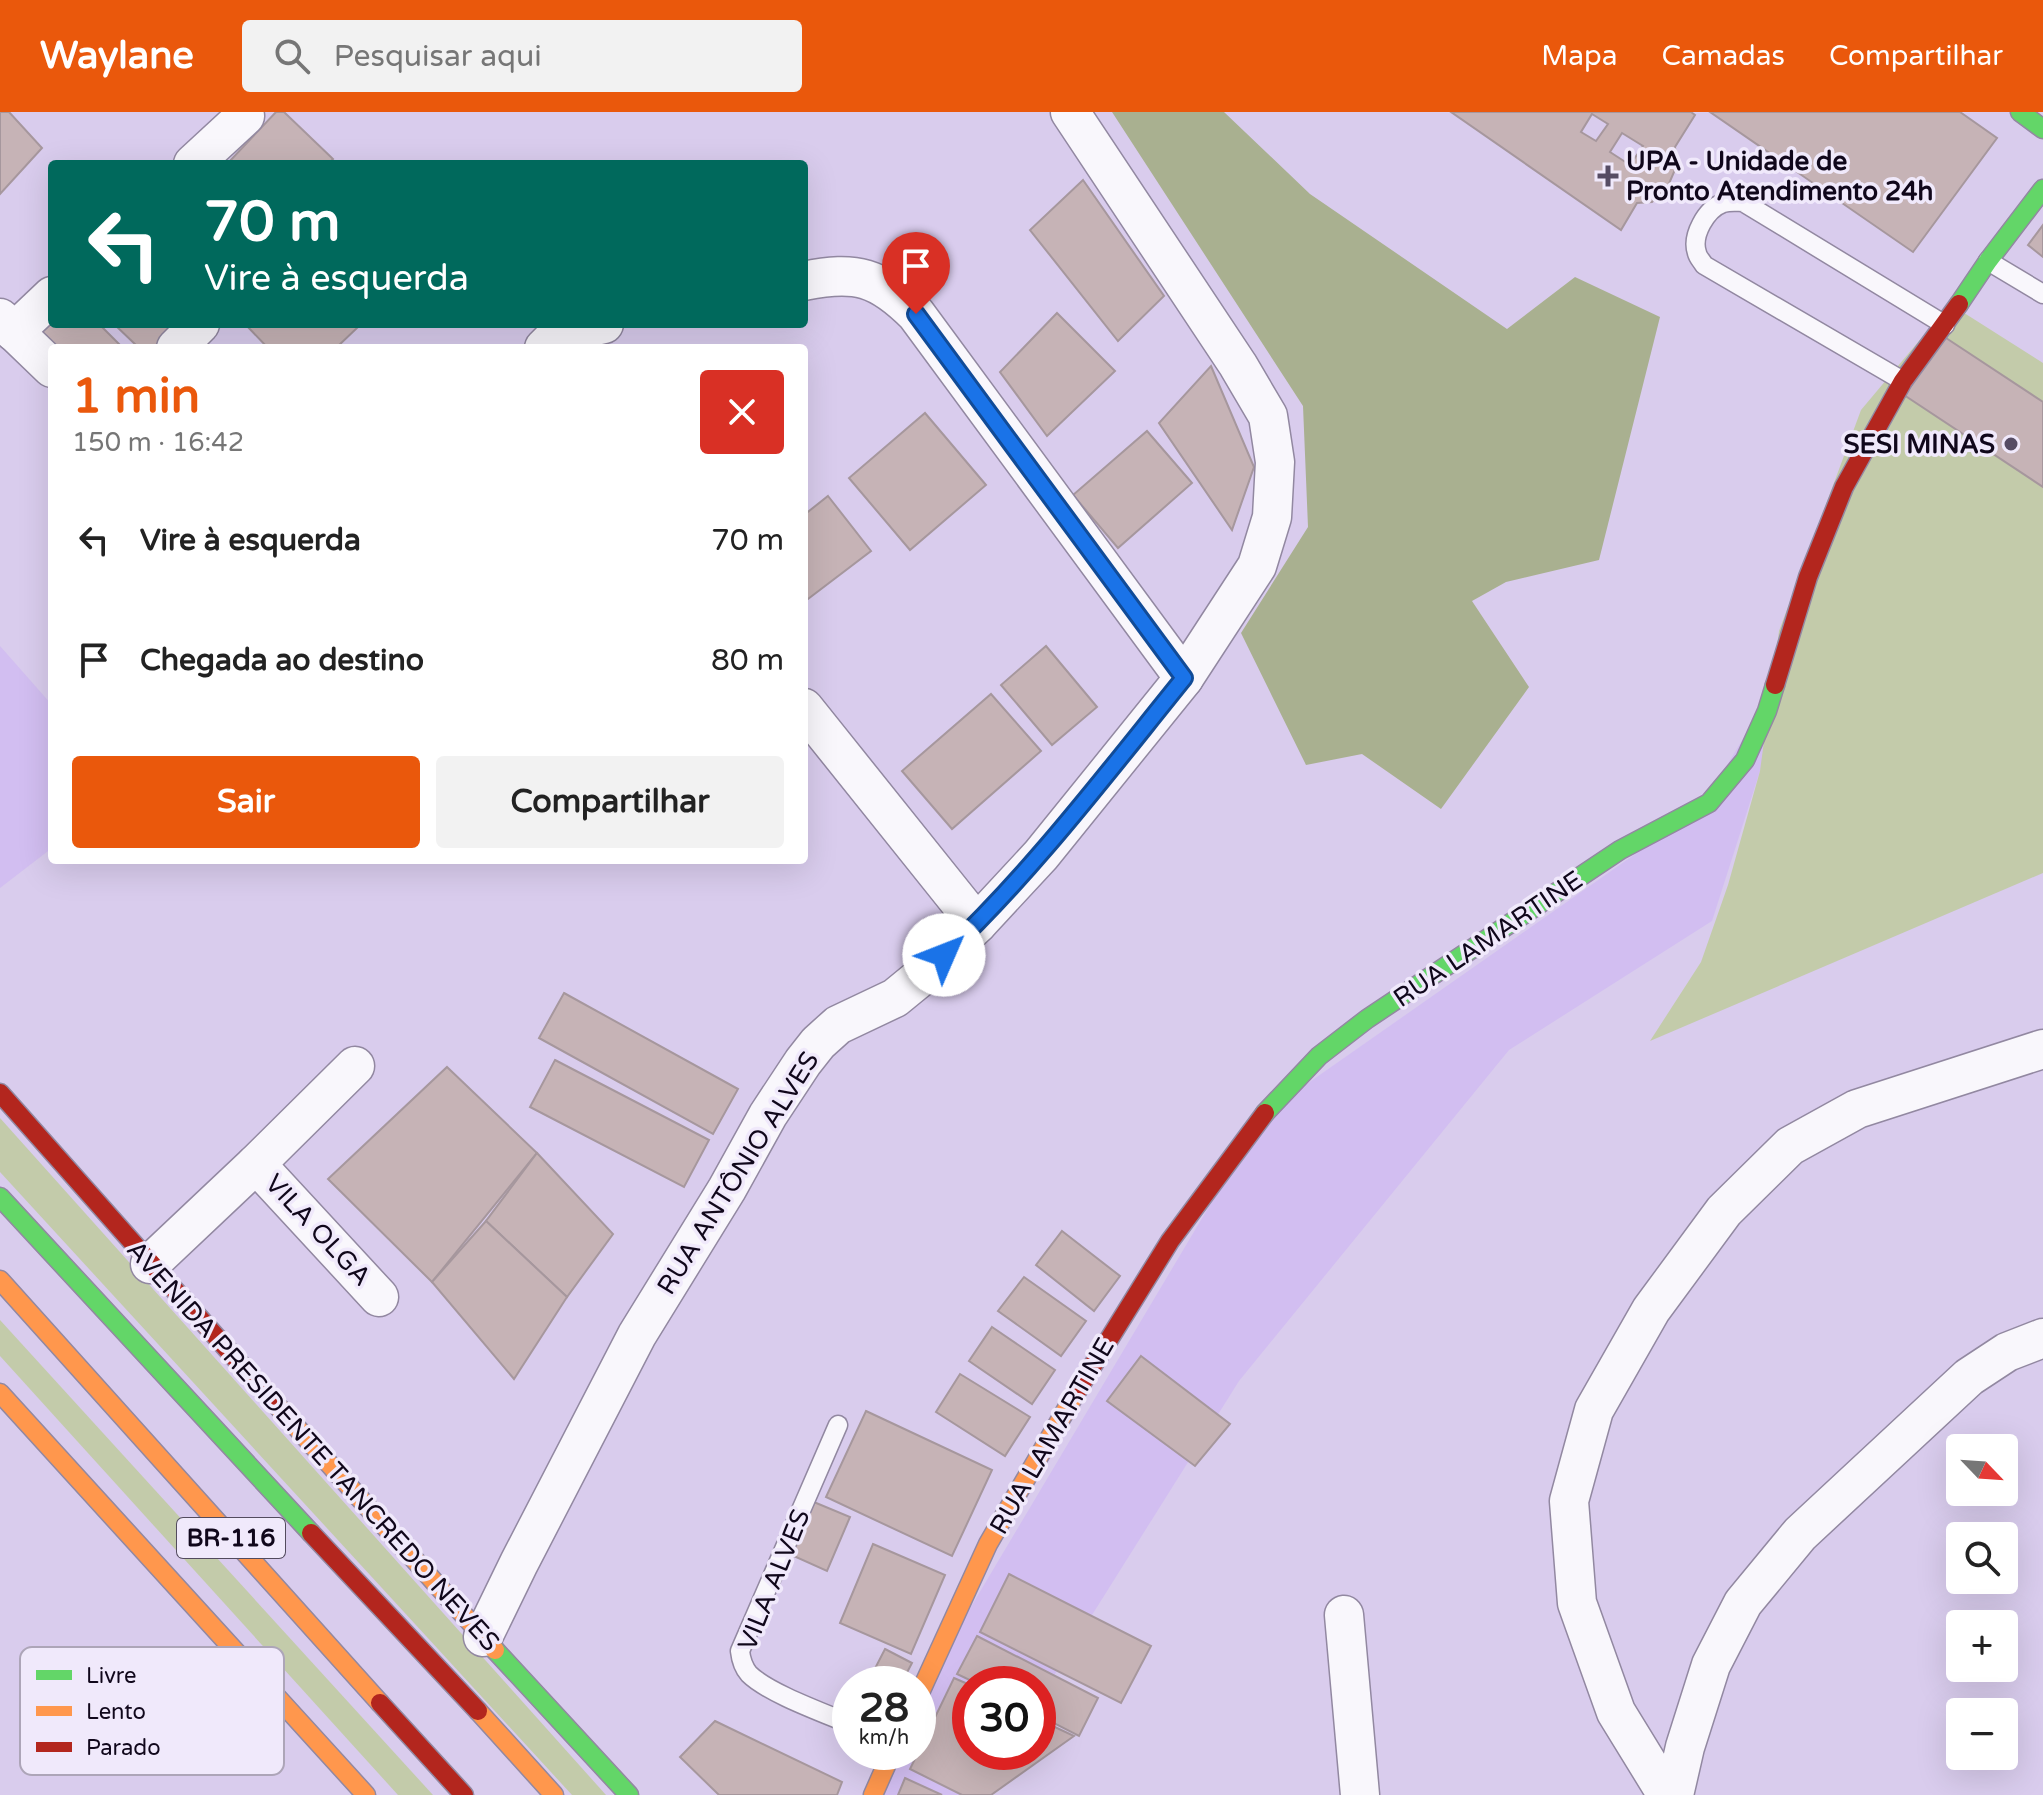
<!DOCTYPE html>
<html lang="pt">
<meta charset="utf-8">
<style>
body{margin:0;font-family:"Varela Round",sans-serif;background:#f2f2f2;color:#222;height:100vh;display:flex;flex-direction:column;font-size:30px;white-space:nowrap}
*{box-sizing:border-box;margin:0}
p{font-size:26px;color:#767676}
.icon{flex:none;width:44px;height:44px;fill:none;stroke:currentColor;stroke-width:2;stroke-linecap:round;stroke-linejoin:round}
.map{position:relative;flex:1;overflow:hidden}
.side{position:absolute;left:48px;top:232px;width:760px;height:520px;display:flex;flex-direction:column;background:#fff;border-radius:8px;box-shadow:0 8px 32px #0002}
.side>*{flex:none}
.top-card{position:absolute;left:48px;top:48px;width:760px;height:168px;border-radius:8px;box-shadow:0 8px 32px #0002;background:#00695c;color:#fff;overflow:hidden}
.needle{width:52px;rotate:115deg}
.fabs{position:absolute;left:1946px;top:1322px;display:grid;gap:16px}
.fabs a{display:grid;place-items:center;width:72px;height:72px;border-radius:8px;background:#fff;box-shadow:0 8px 32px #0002;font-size:40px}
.speed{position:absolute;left:832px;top:1554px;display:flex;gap:16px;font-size:40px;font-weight:700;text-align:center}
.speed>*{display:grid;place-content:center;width:104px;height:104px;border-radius:50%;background:#fff;box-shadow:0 8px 32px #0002;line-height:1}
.speed small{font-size:20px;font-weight:400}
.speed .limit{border:12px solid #d22;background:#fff;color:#111}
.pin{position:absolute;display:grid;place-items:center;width:68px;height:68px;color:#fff;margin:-82px -34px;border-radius:50% 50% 50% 0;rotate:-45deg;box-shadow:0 0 8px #0007}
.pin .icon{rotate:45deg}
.me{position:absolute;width:88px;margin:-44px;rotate:46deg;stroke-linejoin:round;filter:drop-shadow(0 0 6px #0008)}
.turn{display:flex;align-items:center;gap:28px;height:168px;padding:0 24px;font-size:36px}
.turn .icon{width:104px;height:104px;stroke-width:2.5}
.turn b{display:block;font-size:56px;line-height:68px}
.round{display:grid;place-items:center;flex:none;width:84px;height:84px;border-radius:8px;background:#f2f2f2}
.overview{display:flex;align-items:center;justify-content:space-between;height:136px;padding:0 24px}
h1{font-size:48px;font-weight:700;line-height:60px;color:#ea580c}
.button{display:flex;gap:16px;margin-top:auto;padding:16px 24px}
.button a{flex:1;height:92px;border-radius:8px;background:#ea580c;color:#fff;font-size:32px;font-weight:700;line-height:92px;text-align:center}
.button a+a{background:#f2f2f2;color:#222}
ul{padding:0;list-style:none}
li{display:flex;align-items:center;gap:24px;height:120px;padding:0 24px}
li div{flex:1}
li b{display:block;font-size:30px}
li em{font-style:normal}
header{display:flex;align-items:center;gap:48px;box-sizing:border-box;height:112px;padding:0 40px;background:#ea580c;color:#fff}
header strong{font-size:38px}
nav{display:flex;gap:44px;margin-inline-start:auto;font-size:28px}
.search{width:560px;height:72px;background:#f2f2f2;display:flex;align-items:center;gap:20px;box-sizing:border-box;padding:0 28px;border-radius:8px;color:#767676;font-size:30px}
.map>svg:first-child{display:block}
</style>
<header>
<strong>Waylane</strong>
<div class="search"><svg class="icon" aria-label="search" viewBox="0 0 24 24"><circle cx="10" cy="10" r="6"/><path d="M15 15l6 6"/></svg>Pesquisar aqui</div>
<nav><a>Mapa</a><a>Camadas</a><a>Compartilhar</a></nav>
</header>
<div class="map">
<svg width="2043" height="1683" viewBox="0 0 2043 1683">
<rect width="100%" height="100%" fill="#d9cced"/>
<g fill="#d2bef1">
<polygon points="1801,531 1712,809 1509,938 1239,1269 1038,1589 1038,1572 970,1572 970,1640 979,1683 869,1683 890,1640 918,1640 918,1584 1264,1002 1701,696"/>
<polygon points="0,534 52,593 52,736 0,776"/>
</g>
<g fill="#c3cbaa">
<polygon points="1950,192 2043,251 2043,761 1650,929 1701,850 1728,773 1760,659 1779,519 1861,298"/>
<polygon points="0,1006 606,1683 572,1683 0,1060"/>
<polygon points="0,1208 433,1683 398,1683 0,1244"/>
</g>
<polygon fill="#a9b090" points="1112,0 1224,0 1310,82 1507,217 1575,165 1660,205 1599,448 1506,470 1472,489 1529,575 1441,697 1362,642 1306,653 1241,521 1308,415 1303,294"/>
<g fill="#c6b3b6" stroke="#a6979d" stroke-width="2" fill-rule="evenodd">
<polygon points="0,0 9,0 42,36 0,82"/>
<polygon points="276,0 284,0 333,47 328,52 227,52"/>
<path d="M1451,0H1691L1695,3L1675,35L1677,53L1668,74L1652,90L1637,91L1621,118ZM1592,2L1608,12L1596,29L1581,20ZM1622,21L1643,34L1630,53L1610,40Z"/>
<polygon points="1710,0 1960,0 1997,26 1913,140"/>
<polygon points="1083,68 1164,184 1118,229 1030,118"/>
<polygon points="2043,113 2043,145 2028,133"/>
<polygon points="1057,201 1115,259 1047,324 1000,260"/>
<polygon points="52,204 52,212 99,212 123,236 52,236 28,228"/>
<polygon points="114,212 177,212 154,236 139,236"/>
<polygon points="245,212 355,212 358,215 336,236 268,236"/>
<polygon points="1943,224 2043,290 2043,375 1904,283"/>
<polygon points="1211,254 1254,355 1232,418 1159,311"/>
<polygon points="925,301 986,373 910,438 849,366"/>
<polygon points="1147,319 1192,371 1118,436 1073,383"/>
<polygon points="828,384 871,439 804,490 804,403"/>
<polygon points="1046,534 1097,595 1052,633 1001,573"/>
<polygon points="991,582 1041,639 952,717 902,659"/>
<polygon points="564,881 738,977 713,1022 539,926"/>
<polygon points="555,948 709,1028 684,1075 530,995"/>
<polygon points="447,955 537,1041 432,1170 328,1067"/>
<polygon points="537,1041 613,1122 567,1185 486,1109"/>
<polygon points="486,1109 567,1185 514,1267 432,1170"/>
<polygon points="1062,1119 1120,1164 1094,1199 1036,1153"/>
<polygon points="1024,1165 1086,1209 1061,1244 998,1199"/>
<polygon points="992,1215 1055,1258 1032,1292 969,1249"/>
<polygon points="1141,1244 1230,1312 1195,1354 1107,1289"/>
<polygon points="960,1262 1030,1305 1005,1344 936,1300"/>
<polygon points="866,1299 992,1358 952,1444 826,1385"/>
<polygon points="809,1388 850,1405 827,1459 787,1441"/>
<polygon points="873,1432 945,1463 911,1542 840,1511"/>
<polygon points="1009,1462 1151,1534 1121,1591 980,1520"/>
<polygon points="977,1524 1098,1586 1079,1624 1038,1603 1038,1572 978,1572 957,1562"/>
<polygon points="885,1537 912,1551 901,1572 867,1572"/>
<polygon points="954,1566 970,1573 970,1640 1038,1640 1038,1607 1074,1624 991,1683 962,1683 910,1657"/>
<polygon points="715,1609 842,1670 837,1683 719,1683 680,1645"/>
<polygon points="905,1666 942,1683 898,1683"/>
</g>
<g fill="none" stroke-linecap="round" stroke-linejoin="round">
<g stroke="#9288a1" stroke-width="21">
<g id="lane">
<polyline points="1988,149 2043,182"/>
<path d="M1903,269L1704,153C1702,149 1698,146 1697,141C1691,124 1706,97 1723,91C1730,89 1737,90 1743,90L1945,213"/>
<path d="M838,1313L740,1539C741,1548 743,1555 749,1562C768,1581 824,1601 850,1612"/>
</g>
</g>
<g stroke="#9288a1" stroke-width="41">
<g id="street">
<polyline points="193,52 245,4"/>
<path d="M804,169C856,158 879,165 916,202L1184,566"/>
<polyline points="0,206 52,256"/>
<polyline points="14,220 52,184"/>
<polyline points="176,236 200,212"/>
<polyline points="544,236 557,223 604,212"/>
<polyline points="804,596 977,812"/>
<polyline points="256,1052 379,1185"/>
<polyline points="150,1152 256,1052 355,954"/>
<polyline points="1344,1503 1360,1683"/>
<polyline points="483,1525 519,1451 637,1223 727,1077 768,1003 803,950 818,931 838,913 895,886 928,859 977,812 1041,743 1184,566 1257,454 1272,405 1275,350 1268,304 1238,253 1070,0"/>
<polyline points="1667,1683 1616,1600 1577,1491 1569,1389 1594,1298 1651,1198 1724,1099 1790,1034 1857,997 2043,937"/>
<polyline points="1674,1683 1685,1635 1711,1553 1743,1491 1800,1422 1969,1265 2007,1240 2043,1226"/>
</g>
</g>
<g stroke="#9288a1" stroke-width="21">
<g id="fast">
<polyline points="2020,0 2043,17"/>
<polyline points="1959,192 1988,149 2043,77"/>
<polyline points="1265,1001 1319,944 1367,907 1620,738 1709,691 1745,648 1767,599 1775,573"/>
<polyline points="0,1085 311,1421"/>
<polyline points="495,1538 629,1683"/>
</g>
</g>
<g stroke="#9288a1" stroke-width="21">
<g id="slow">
<polyline points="0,1168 380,1591"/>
<polyline points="0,1281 366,1683"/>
<polyline points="274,1290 495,1538"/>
<polyline points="918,1585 988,1432 1077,1279"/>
<polyline points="478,1599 554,1683"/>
<polyline points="873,1683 892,1640"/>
</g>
</g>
<g stroke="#9288a1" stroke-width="21">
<g id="jam">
<polyline points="1775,573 1808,465 1844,375 1903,269 1959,192"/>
<polyline points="0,981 274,1290"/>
<polyline points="1077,1279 1170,1129 1265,1001"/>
<polyline points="311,1421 478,1599"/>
<polyline points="380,1591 464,1683"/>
</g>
</g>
<use href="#lane" stroke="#f9f7fc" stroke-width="18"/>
<use href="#street" stroke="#f9f7fc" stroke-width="38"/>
<use href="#fast" stroke="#63d668" stroke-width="18"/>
<use href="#slow" stroke="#ff974d" stroke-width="18"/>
<use href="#jam" stroke="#b3261e" stroke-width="18"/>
</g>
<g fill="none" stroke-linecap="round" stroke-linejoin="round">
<g stroke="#114b97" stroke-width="20">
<path id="route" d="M916,202L1184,566C1107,661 1033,759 944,843"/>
</g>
<use href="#route" stroke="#1a73e8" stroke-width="14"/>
</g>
<g fill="#564c64" stroke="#f0e9fb" stroke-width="3">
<path d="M1604 52h8v8h8v8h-8v8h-8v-8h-8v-8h8z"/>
<circle cx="2011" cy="332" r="8"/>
</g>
<g text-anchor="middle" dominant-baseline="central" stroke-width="7" stroke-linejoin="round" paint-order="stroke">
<rect fill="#f0e9fb" stroke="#534b5e" stroke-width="2" x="177" y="1406" width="108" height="40" rx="6"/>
<g font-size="24" font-weight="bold" fill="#10071b">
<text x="231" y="1426">BR-116</text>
</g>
<g font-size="26" font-weight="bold" fill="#10071b" stroke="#f0e9fb" text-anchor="start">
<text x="1626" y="49">UPA - Unidade de<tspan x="1626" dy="30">Pronto Atendimento 24h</tspan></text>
<text x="1995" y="332" text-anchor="end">SESI MINAS</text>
</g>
<g font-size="26" fill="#10071b" stroke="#f0e9fb">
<text transform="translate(1488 827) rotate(-34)">RUA LAMARTINE</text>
<text transform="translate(738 1061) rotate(-58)">RUA ANTÔNIO ALVES</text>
<text transform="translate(318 1118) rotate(47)">VILA OLGA</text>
<text transform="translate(1052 1324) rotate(-60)">RUA LAMARTINE</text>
<text transform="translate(313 1334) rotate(48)">AVENIDA PRESIDENTE TANCREDO NEVES</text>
<text transform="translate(774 1468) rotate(-68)">VILA ALVES</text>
</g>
</g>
<rect x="20" y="1535" width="264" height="128" rx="12" fill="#f0e9fb" stroke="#ada5b8" stroke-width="2"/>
<rect x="36" y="1558" width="36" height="10" fill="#63d668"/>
<rect x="36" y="1594" width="36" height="10" fill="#ff974d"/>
<rect x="36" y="1630" width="36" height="10" fill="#b3261e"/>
<g font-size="22" fill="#10071b">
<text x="86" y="1571">Livre</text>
<text x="86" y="1607">Lento</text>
<text x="86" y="1643">Parado</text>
</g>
</svg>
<div class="fabs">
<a><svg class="needle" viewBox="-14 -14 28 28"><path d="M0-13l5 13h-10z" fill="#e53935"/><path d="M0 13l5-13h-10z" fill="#767676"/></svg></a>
<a><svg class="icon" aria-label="search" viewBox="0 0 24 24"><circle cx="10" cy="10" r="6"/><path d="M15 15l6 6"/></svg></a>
<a>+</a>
<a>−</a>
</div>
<div class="speed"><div>28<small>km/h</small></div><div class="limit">30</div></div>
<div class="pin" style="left:916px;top:202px;background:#d93025"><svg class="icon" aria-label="arrive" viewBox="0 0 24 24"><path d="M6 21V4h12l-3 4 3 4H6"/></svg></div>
<svg class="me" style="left:944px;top:843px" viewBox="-20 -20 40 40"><circle r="19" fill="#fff"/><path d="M0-13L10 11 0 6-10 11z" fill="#1a73e8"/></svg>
<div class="top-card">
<div class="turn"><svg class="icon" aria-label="left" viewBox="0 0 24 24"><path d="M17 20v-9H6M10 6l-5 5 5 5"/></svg><div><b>70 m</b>Vire à esquerda</div></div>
</div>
<section class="side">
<div class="overview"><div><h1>1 min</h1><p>150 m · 16:42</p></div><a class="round" style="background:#d93025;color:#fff"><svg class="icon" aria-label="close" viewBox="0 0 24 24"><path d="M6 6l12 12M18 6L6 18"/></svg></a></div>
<ul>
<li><svg class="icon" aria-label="left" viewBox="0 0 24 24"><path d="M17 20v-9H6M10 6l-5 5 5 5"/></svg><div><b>Vire à esquerda</b></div><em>70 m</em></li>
<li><svg class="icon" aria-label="arrive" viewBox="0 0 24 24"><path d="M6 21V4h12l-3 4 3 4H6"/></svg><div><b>Chegada ao destino</b></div><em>80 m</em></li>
</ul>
<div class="button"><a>Sair</a><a>Compartilhar</a></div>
</section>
</div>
